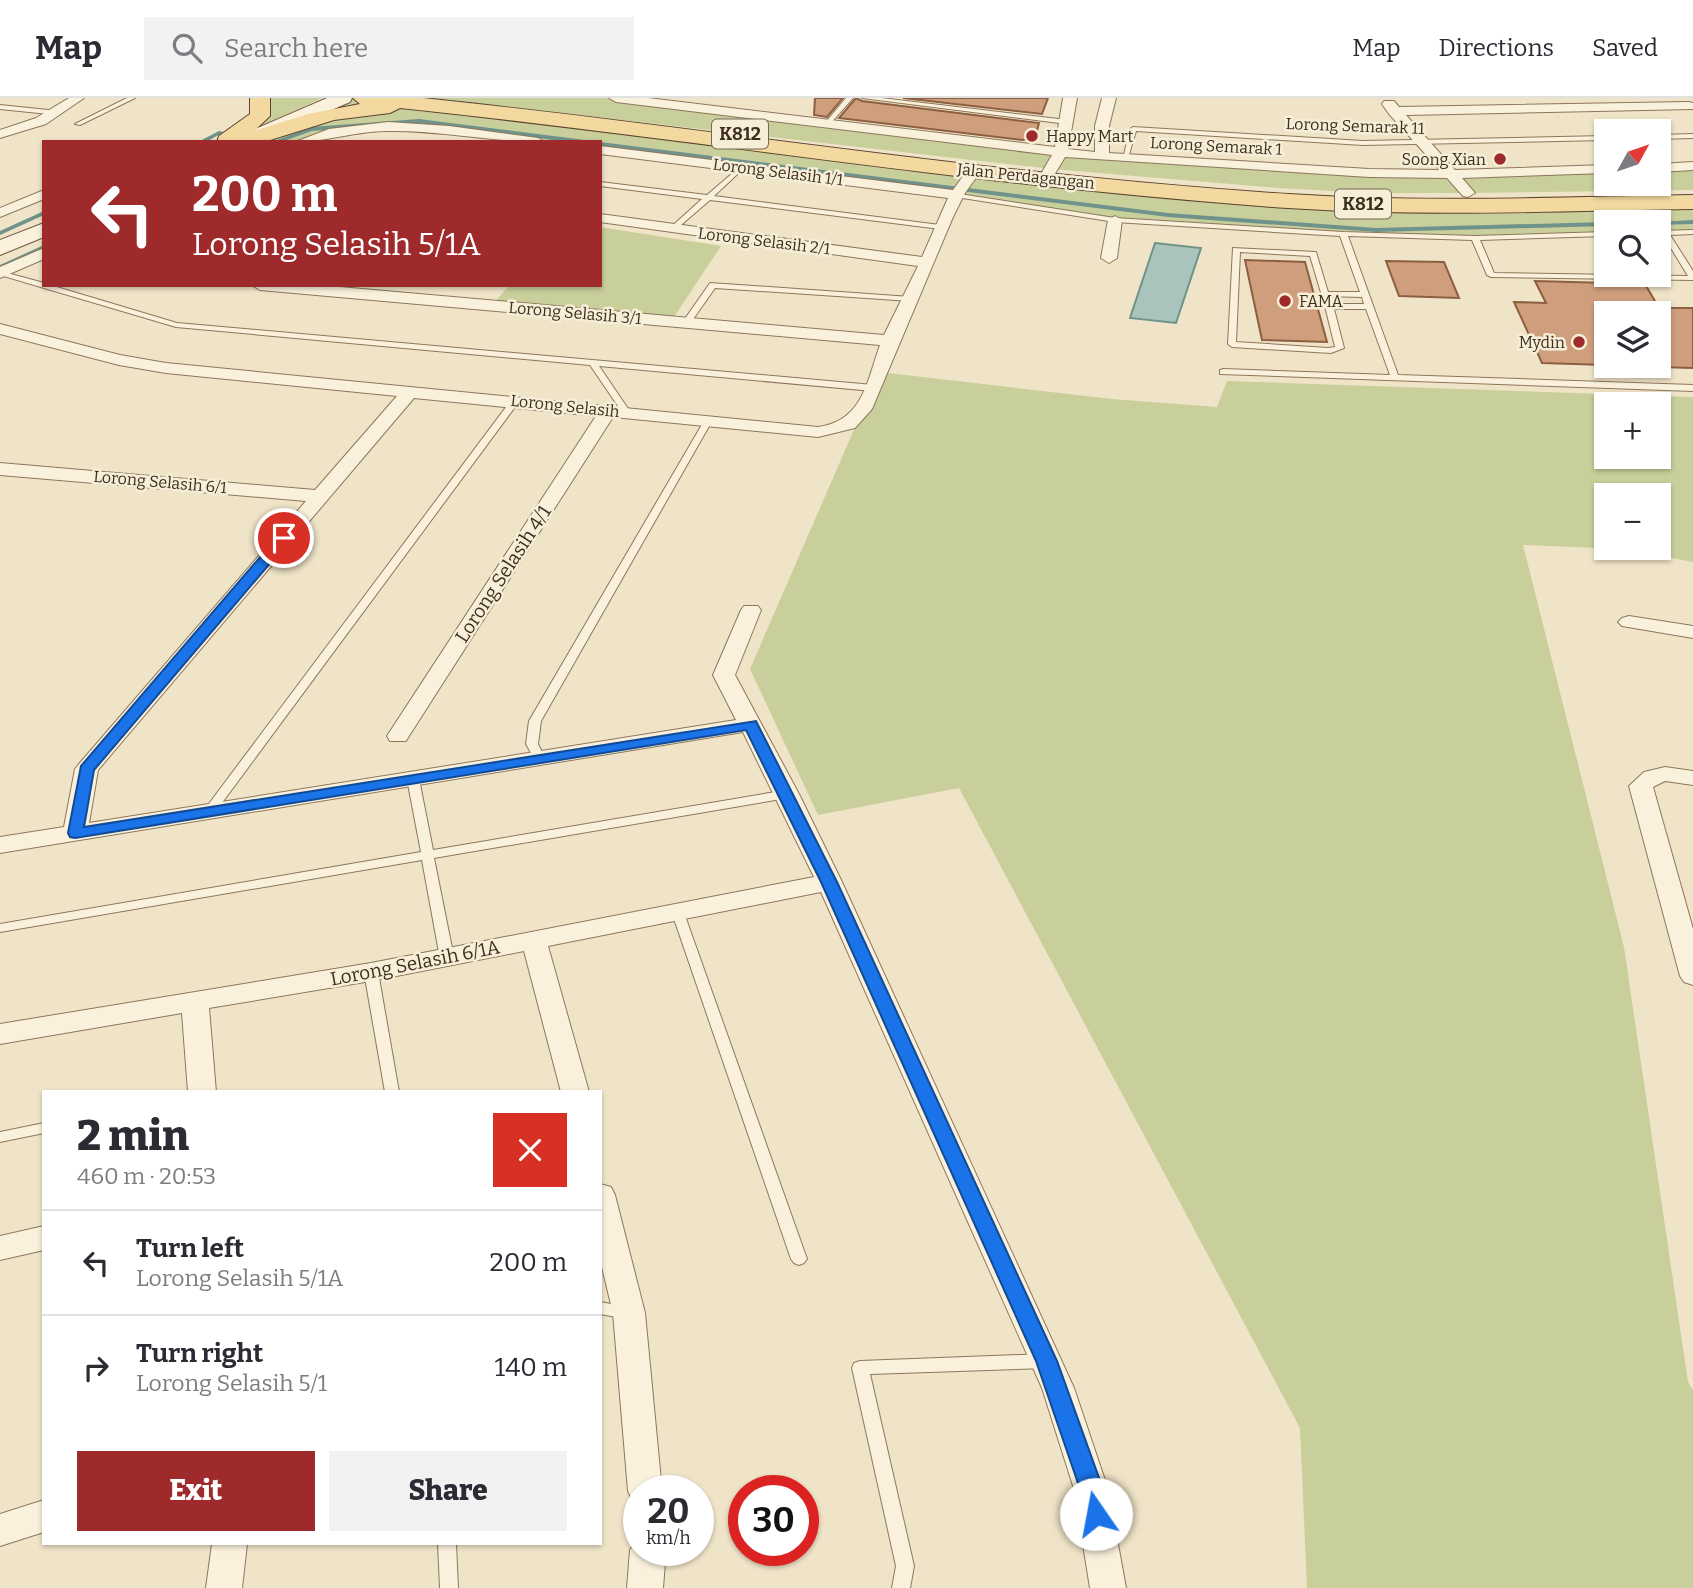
<!DOCTYPE html>
<meta charset="utf-8">
<style>
body{margin:0;font-family:Bitter,serif;background:#f2f2f3;color:#2b2b33;height:100vh;display:flex;flex-direction:column;font-size:26px;white-space:nowrap}
*{box-sizing:border-box;margin:0}
p{font-size:23px;color:#7c7c81}
.icon{flex:none;width:38px;height:38px;fill:none;stroke:currentColor;stroke-width:2;stroke-linecap:round;stroke-linejoin:round}
.map{position:relative;flex:1;overflow:hidden}
.side{position:absolute;left:42px;top:992px;width:560px;height:455px;display:flex;flex-direction:column;background:#fff;border-radius:0px;box-shadow:0 2px 5px #0004}
.side>*{flex:none}
.top-card{position:absolute;left:42px;top:42px;width:560px;height:147px;border-radius:0px;box-shadow:0 2px 5px #0004;background:#9e2a2b;color:#fff;overflow:hidden}
.needle{width:46px;rotate:50deg}
.tools{position:absolute;left:1594px;top:21px;display:grid;gap:14px}
.tools a{display:grid;place-items:center;width:77px;height:77px;border-radius:0px;background:#fff;box-shadow:0 2px 5px #0004;font-size:35px}
.speed{position:absolute;left:623px;top:1377px;display:flex;gap:14px;font-size:35px;font-weight:700;text-align:center}
.speed>*{display:grid;place-content:center;width:91px;height:91px;border-radius:50%;background:#fff;box-shadow:0 2px 5px #0004;line-height:1}
.speed small{font-size:18px;font-weight:400}
.speed .limit{border:10px solid #d22;background:#fff;color:#111}
.pin{position:absolute;display:grid;place-items:center;width:60px;height:60px;color:#fff;margin:-30px;border:4px solid #fff;border-radius:50%;box-shadow:0 2px 7px #0007}
.me{position:absolute;width:77px;margin:-38px;rotate:348deg;stroke-linejoin:round;filter:drop-shadow(0 0 5px #0008)}
.turn{display:flex;align-items:center;gap:24px;height:147px;padding:0 35px;font-size:32px}
.turn .icon{width:91px;height:91px;stroke-width:2.5}
.turn b{display:block;font-size:49px;line-height:60px}
.round{display:grid;place-items:center;flex:none;width:74px;height:74px;border-radius:0px;background:#f2f2f3}
.head{display:flex;align-items:center;justify-content:space-between;height:119px;padding:0 35px}
h1{font-size:42px;font-weight:800;line-height:52px}
.primary-button{display:flex;gap:14px;margin-top:auto;padding:14px 35px}
.primary-button a{flex:1;height:80px;border-radius:0px;background:#9e2a2b;color:#fff;font-size:28px;font-weight:800;line-height:80px;text-align:center}
.primary-button a+a{background:#f2f2f3;color:#2b2b33}
ul{padding:0;list-style:none}
li{display:flex;align-items:center;gap:21px;height:105px;padding:0 35px;border-top:2px solid #e1e1e2}
li div{flex:1}
li b{display:block;font-size:26px}
li em{font-style:normal}
header{display:flex;align-items:center;gap:42px;box-sizing:border-box;height:98px;padding:0 35px;background:#fff;border-bottom:2px solid #e1e1e2}
header strong{font-size:33px}
nav{display:flex;gap:38px;margin-inline-start:auto;font-size:24px}
.search{width:490px;height:63px;background:#f2f2f3;display:flex;align-items:center;gap:18px;box-sizing:border-box;padding:0 24px;border-radius:0px;color:#7c7c81;font-size:26px}
.map>svg:first-child{display:block}
</style>
<header>
<strong>Map</strong>
<div class="search"><svg class="icon" aria-label="search" viewBox="0 0 24 24"><circle cx="10" cy="10" r="6"/><path d="M15 15l6 6"/></svg>Search here</div>
<nav><a>Map</a><a>Directions</a><a>Saved</a></nav>
</header>
<div class="map">
<svg width="1693" height="1490" viewBox="0 0 1693 1490">
<rect width="100%" height="100%" fill="#f0e4c8"/>
<g fill="#c9cf9b" fill-rule="evenodd">
<polygon points="260,0 322,0 226,44 250,27"/>
<polygon points="343,0 1291,103 1693,106 1693,134 1659,135 1659,124 1606,124 1606,136 1475,140 1343,136 1115,122 958,95 600,52 600,44 538,44 423,30 320,36 302,44 242,44"/>
<polygon points="428,0 616,0 1102,59 1451,76 1606,71 1606,86 1659,86 1659,70 1693,68 1693,92 1468,95 1369,95 1278,90 1052,71"/>
<polygon points="600,129 721,148 674,219 496,203 509,187 600,187"/>
<path d="M879,274L1112,301L1217,309L1227,283L1693,299V464L1623,451L1523,447L1624,849L1688,1284L1693,1292V1490H1307L1300,1330L959,690L818,717L750,571ZM1606,306H1659V359H1606ZM1606,397H1659V450H1606Z"/>
</g>
<polygon fill="#a9c4bc" stroke="#6f938a" stroke-width="2" points="1155,145 1201,150 1176,225 1130,220"/>
<g fill="none" stroke-linecap="round" stroke-linejoin="round">
<g fill="#6f938a" fill-rule="evenodd">
<polygon points="419,21 585,42 588,44 570,44 419,25 312,33 281,44 272,44 311,29"/>
<polygon points="219,33 224,34 206,44 198,44"/>
<polygon points="600,44 1168,115 1376,130 1606,124 1606,128 1376,134 1168,119 600,48"/>
<polygon points="44,113 44,117 0,137 0,133"/>
<polygon points="1693,122 1693,126 1659,127 1659,124 1657,124"/>
<polygon points="44,147 44,151 0,171 0,167"/>
</g>
</g>
<g fill="#cf9f7d" stroke="#8d5f41" stroke-width="2">
<polygon points="815,0 843,0 827,19 814,17"/>
<polygon points="856,0 862,3 1039,25 1035,40 1022,42 839,20"/>
<polygon points="903,0 1048,0 1042,16"/>
<polygon points="1245,162 1305,164 1327,244 1262,242"/>
<polygon points="1386,163 1444,164 1459,200 1399,198"/>
<polygon points="1535,183 1645,186 1659,210 1693,210 1693,270 1659,269 1659,215 1606,215 1606,267 1542,265 1514,204 1546,205"/>
</g>
<g fill="none" stroke-linecap="round" stroke-linejoin="round">
<g stroke="#8d765c" stroke-width="2">
<g id="service">
<polygon points="127,0 135,0 80,27 75,26"/>
<polygon points="846,0 853,0 829,27 825,27 825,25"/>
<polygon points="862,0 881,0 1067,22 1070,24 1067,26"/>
<polygon points="0,7 58,13 61,15 58,17 0,11"/>
<polygon points="1133,29 1363,43 1606,38 1606,42 1363,47 1136,33 1128,60 1123,61 1130,31"/>
<polygon points="1693,36 1693,40 1659,41 1659,37"/>
<polygon points="742,67 744,68 744,70 714,98 940,127 944,129 940,131 710,102 674,133 670,131 671,129 702,101 600,88 600,84 707,97"/>
<path d="M953,95L1115,120L1343,134L1475,138L1606,134V138L1480,142L1494,175L1688,178L1663,137H1659V133L1693,132V136L1670,137L1693,173V182L1491,179L1487,177L1472,142L1348,138L1398,277L1693,287V293L1220,276V272L1223,271L1390,277L1366,211H1334L1344,250L1331,255L1232,249L1228,246L1233,150L1316,154L1328,194H1360L1340,138L1115,124L956,99L952,97ZM1240,154L1310,158L1322,198L1362,199L1364,206H1329L1325,208L1335,249L1328,250L1236,244Z"/>
<polygon points="0,173 44,185 44,187 50,187 177,225 873,287 877,290 873,293 599,268 631,315 627,318 624,317 590,267 176,229 0,177"/>
<polygon points="710,185 911,199 915,201 911,203 715,190 689,227 683,227 682,225"/>
<polygon points="515,300 518,301 518,305 213,717 205,717 203,714 205,711 512,301"/>
<polygon points="708,320 712,323 541,623 538,646 545,660 539,663 535,662 526,646 529,623 704,323"/>
<polygon points="413,677 419,681 433,752 787,692 793,696 787,700 434,760 454,860 447,864 440,860 422,762 0,834 0,826 421,754 407,681"/>
<polygon points="678,811 684,815 807,1161 804,1165 799,1167 794,1165 791,1161 672,815"/>
<polygon points="371,869 376,871 378,874 399,994 385,994 364,874 366,871"/>
<polygon points="44,1025 44,1035 0,1044 0,1034"/>
<polygon points="600,1204 633,1210 635,1215 633,1220 627,1221 600,1216"/>
<polygon points="1047,1256 1053,1258 1055,1263 1053,1268 1047,1270 870,1276 914,1468 910,1490 892,1490 896,1468 852,1270 854,1265 860,1263"/>
<polygon points="438,1446 456,1446 458,1490 440,1490"/>
</g>
</g>
<g stroke="#8d765c" stroke-width="2">
<g id="minor">
<polygon points="69,0 84,0 46,26 0,40 0,32 36,20"/>
<polygon points="609,0 648,0 1055,49 1063,0 1077,0 1068,51 1095,54 1095,28 1102,0 1116,0 1109,28 1109,55 1369,71 1440,72 1389,16 1382,6 1384,3 1394,3 1399,9 1689,4 1693,5 1693,11 1406,17 1455,72 1606,67 1606,75 1462,80 1475,95 1468,99 1463,98 1447,80 1369,79 1065,59 1050,84 1045,85 1038,81 1052,57 616,4"/>
<path d="M388,24L449,28L538,40L545,44C492,44 440,32 387,33C356,33 326,44 295,44L329,31Z"/>
<path d="M600,48L953,92L969,70L974,69L981,73L965,95L953,119L872,311L855,330L818,339L613,319L409,638L406,643H390L387,638L596,318L414,300L98,672L89,725L736,622L713,577L741,512L744,508H758L761,512L735,577L799,696L842,784L1074,1290L1108,1391L1126,1490H1090L1074,1391L1042,1290L821,794L548,848L589,994H561L524,853L371,883L209,910L216,994H188L182,915L0,946V926L371,865L814,779L743,634L0,755V739L64,729L75,671L79,666L306,403L0,377V365L315,392L397,298L166,275L119,267L0,236V226L120,257L166,265L818,329C863,323 867,283 880,247L260,192L252,187H317L884,237L918,168L600,124V116L922,159L948,100L600,56Z"/>
<polygon points="1693,64 1693,72 1659,74 1659,66"/>
<polygon points="44,92 44,101 0,119 0,110"/>
<polygon points="1115,118 1122,122 1117,160 1109,165 1101,160 1108,122"/>
<polygon points="44,150 44,161 0,180 0,169"/>
<polygon points="1629,518 1693,528 1693,540 1622,528 1618,524 1622,520"/>
<polygon points="1665,669 1693,673 1693,687 1665,683 1653,689 1693,831 1693,887 1684,884 1680,878 1629,688 1644,674"/>
<polygon points="600,1086 611,1089 615,1097 645,1215 662,1393 639,1393 639,1406 633,1404 628,1393 613,1215 600,1161"/>
<polygon points="44,1128 44,1152 0,1162 0,1138"/>
<polygon points="44,1402 44,1434 0,1448 0,1416"/>
<polygon points="639,1439 639,1452 666,1452 663,1490 627,1490 630,1452"/>
<polygon points="212,1446 247,1446 242,1490 206,1490"/>
</g>
</g>
<g stroke="#6f573f" stroke-width="2">
<g id="secondary">
<polygon points="327,0 352,0 350,4 267,40 253,40 250,36 253,32"/>
<polygon points="44,125 44,139 0,157 0,142"/>
</g>
</g>
<g stroke="#5b4430" stroke-width="2">
<path id="primary" d="M250,0H270V18L254,33L308,16L360,6L353,0H423C712,30 999,78 1289,96C1424,105 1559,99 1693,97V111C1558,113 1423,119 1288,110C991,90 696,41 400,10L390,15L334,22L264,44H217L219,38L250,16Z"/>
</g>
<use href="#service" fill="#faf1dc" fill-rule="evenodd"/>
<use href="#minor" fill="#faf1dc" fill-rule="evenodd"/>
<use href="#secondary" fill="#faf1dc" fill-rule="evenodd"/>
<use href="#primary" fill="#f3d9a0" fill-rule="evenodd"/>
</g>
<polygon fill="#1a73e8" stroke="#114b97" stroke-width="2" points="284,436 289,437 289,443 94,672 84,729 756,623 837,784 1057,1263 1103,1391 1107,1416 1104,1423 1096,1426 1088,1423 1080,1391 1036,1263 821,784 746,632 75,740 70,739 68,735 81,668 279,437"/>
<g fill="#9e2a2b" stroke="#f7eed8" stroke-width="2.5">
<circle cx="1032" cy="38" r="7"/>
<circle cx="1500" cy="61" r="7"/>
<circle cx="1285" cy="203" r="7"/>
<circle cx="1579" cy="244" r="7"/>
</g>
<g text-anchor="middle" dominant-baseline="central" stroke-width="5" stroke-linejoin="round" paint-order="stroke">
<g font-size="16" fill="#3d2e20" stroke="#f7eed8">
<text transform="translate(1355 28) rotate(2)">Lorong Semarak 11</text>
<text transform="translate(1216 48) rotate(3)">Lorong Semarak 1</text>
<text transform="translate(778 74) rotate(7)">Lorong Selasih 1/1</text>
<text transform="translate(1026 78) rotate(6)">Jalan Perdagangan</text>
<text transform="translate(764 143) rotate(7)">Lorong Selasih 2/1</text>
<text transform="translate(575 215) rotate(5)">Lorong Selasih 3/1</text>
<text transform="translate(565 308) rotate(6)">Lorong Selasih</text>
<text transform="translate(160 384) rotate(5)">Lorong Selasih 6/1</text>
</g>
<g font-size="16" fill="#3d2e20" stroke="#f7eed8" text-anchor="start">
<text x="1046" y="38">Happy Mart</text>
<text x="1486" y="61" text-anchor="end">Soong Xian</text>
<text x="1299" y="203">FAMA</text>
<text x="1565" y="244" text-anchor="end">Mydin</text>
</g>
<g fill="#f7eed8" stroke="#756857" stroke-width="2">
<rect x="712" y="21.5" width="56" height="29" rx="5"/>
<rect x="1335" y="91.5" width="56" height="29" rx="5"/>
</g>
<g font-size="18" font-weight="bold" fill="#3d2e20">
<text x="740" y="36">K812</text>
<text x="1363" y="106">K812</text>
</g>
<g font-size="19" fill="#3d2e20" stroke="#f7eed8">
<text transform="translate(503 476) rotate(-57)">Lorong Selasih 4/1</text>
<text transform="translate(415 865) rotate(-11)">Lorong Selasih 6/1A</text>
</g>
</g>
</svg>
<div class="tools">
<a><svg class="needle" viewBox="-14 -14 28 28"><path d="M0-13l5 13h-10z" fill="#e53935"/><path d="M0 13l5-13h-10z" fill="#7c7c81"/></svg></a>
<a><svg class="icon" aria-label="search" viewBox="0 0 24 24"><circle cx="10" cy="10" r="6"/><path d="M15 15l6 6"/></svg></a>
<a><svg class="icon" aria-label="layers" viewBox="0 0 24 24"><path d="M12 4l9 5-9 5-9-5zM3 14l9 5 9-5"/></svg></a>
<a>+</a>
<a>−</a>
</div>
<div class="speed"><div>20<small>km/h</small></div><div class="limit">30</div></div>
<div class="pin" style="left:284px;top:440px;background:#d93025"><svg class="icon" aria-label="arrive" viewBox="0 0 24 24"><path d="M6 21V4h12l-3 4 3 4H6"/></svg></div>
<svg class="me" style="left:1096px;top:1416px" viewBox="-20 -20 40 40"><circle r="19" fill="#fff"/><path d="M0-13L10 11 0 6-10 11z" fill="#1a73e8"/></svg>
<div class="top-card">
<div class="turn"><svg class="icon" aria-label="left" viewBox="0 0 24 24"><path d="M17 20v-9H6M10 6l-5 5 5 5"/></svg><div><b>200 m</b>Lorong Selasih 5/1A</div></div>
</div>
<section class="side">
<div class="head"><div><h1>2 min</h1><p>460 m · 20:53</p></div><a class="round" style="background:#d93025;color:#fff"><svg class="icon" aria-label="close" viewBox="0 0 24 24"><path d="M6 6l12 12M18 6L6 18"/></svg></a></div>
<ul>
<li><svg class="icon" aria-label="left" viewBox="0 0 24 24"><path d="M17 20v-9H6M10 6l-5 5 5 5"/></svg><div><b>Turn left</b><p>Lorong Selasih 5/1A</p></div><em>200 m</em></li>
<li><svg class="icon" aria-label="right" viewBox="0 0 24 24"><path d="M7 20v-9h11M14 6l5 5-5 5"/></svg><div><b>Turn right</b><p>Lorong Selasih 5/1</p></div><em>140 m</em></li>
</ul>
<div class="primary-button"><a>Exit</a><a>Share</a></div>
</section>
</div>
